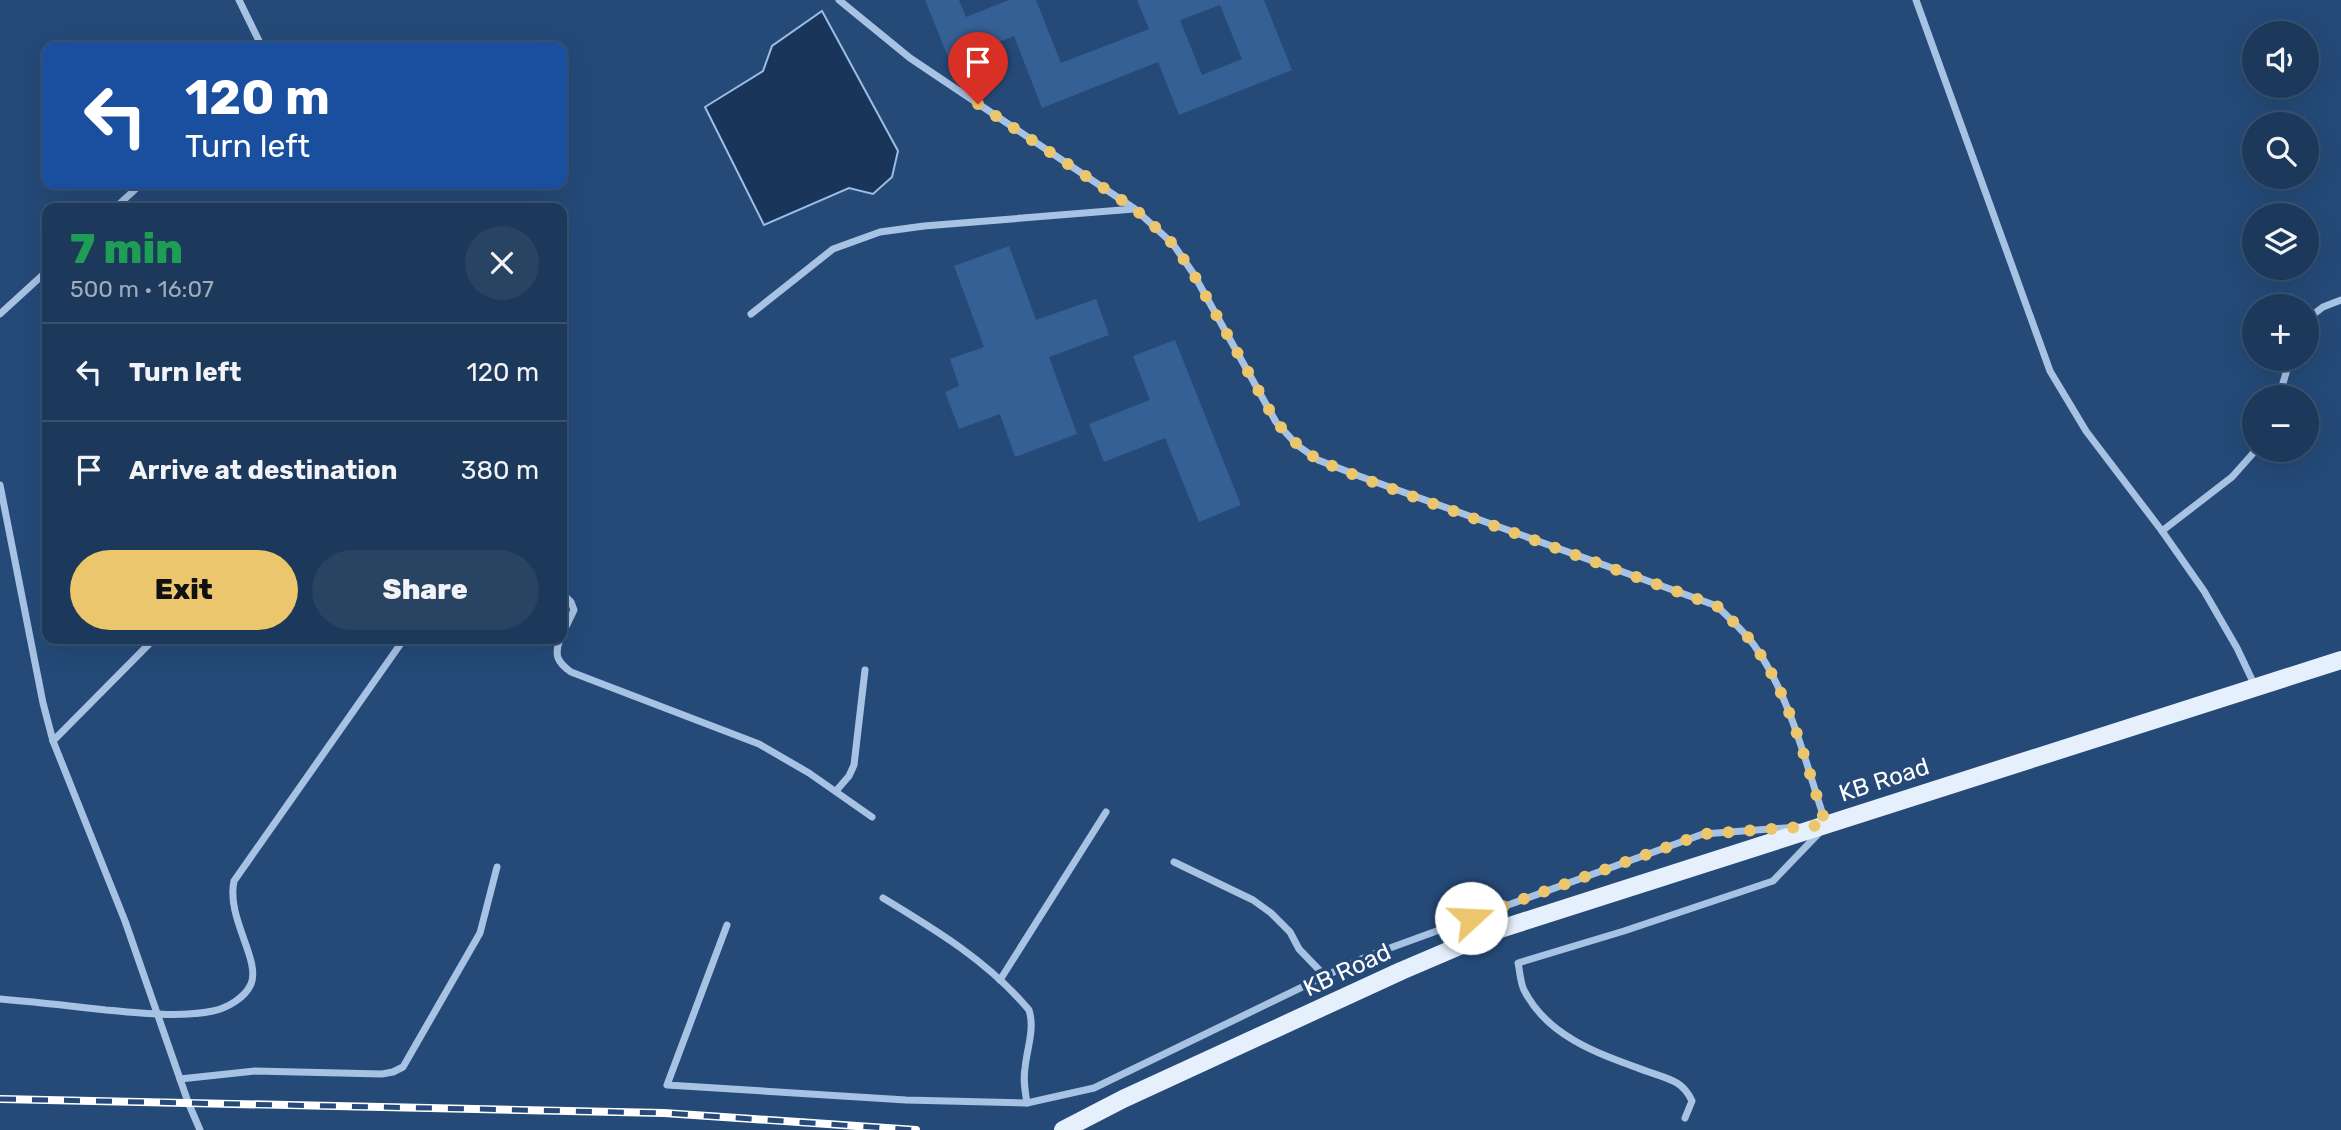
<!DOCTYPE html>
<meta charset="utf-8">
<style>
body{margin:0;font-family:Rubik,sans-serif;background:#294363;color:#f1f3f6;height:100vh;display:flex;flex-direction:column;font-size:26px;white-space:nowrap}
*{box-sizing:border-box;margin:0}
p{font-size:23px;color:#a0acbb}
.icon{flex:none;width:38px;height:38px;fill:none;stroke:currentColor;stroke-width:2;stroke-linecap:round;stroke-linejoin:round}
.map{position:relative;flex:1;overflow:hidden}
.drawer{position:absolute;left:42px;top:203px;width:525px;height:441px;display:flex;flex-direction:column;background:#1c385a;border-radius:14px;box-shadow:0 7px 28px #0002,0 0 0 2px #3a5270}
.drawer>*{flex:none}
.guide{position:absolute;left:42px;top:42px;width:525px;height:147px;border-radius:14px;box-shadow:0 7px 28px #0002,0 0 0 2px #3a5270;background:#1a4fa0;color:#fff;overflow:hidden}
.buttons{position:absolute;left:2242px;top:21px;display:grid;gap:14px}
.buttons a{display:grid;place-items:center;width:77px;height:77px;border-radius:50%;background:#1c385a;box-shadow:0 7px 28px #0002,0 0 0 2px #3a5270;font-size:35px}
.pin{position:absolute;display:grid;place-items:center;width:60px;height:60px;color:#fff;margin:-72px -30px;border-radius:50% 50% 50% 0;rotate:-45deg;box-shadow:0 0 7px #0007}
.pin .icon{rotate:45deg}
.me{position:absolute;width:77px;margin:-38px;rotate:70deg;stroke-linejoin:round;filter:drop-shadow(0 0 5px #0008)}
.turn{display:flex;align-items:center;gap:24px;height:147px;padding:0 28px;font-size:32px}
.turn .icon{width:91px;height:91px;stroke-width:2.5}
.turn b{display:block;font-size:49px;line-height:60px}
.round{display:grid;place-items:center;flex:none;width:74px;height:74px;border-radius:37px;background:#294363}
.summary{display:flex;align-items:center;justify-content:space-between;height:119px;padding:0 28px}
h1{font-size:42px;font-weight:800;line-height:52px;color:#1e9e55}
.action{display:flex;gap:14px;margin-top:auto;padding:14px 28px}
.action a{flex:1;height:80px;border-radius:42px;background:#ecc66c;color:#111;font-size:28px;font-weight:800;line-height:80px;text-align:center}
.action a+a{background:#294363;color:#f1f3f6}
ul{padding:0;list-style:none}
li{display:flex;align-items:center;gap:21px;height:98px;padding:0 28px;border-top:2px solid #3a5270}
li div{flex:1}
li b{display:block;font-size:26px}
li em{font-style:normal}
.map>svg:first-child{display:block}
</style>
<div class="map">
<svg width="2341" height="1130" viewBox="0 0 2341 1130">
<rect width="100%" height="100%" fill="#254a78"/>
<polygon fill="#193559" stroke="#9bbde4" stroke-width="2" points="822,11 898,151 892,177 873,194 849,188 764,225 705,107 763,71 772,46"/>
<g fill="#356095" fill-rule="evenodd">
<path d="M925,0H959L966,17L1009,0H1036L1061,63L1149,29L1137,0H1264L1292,70L1179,115L1158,62L1042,108L1014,36L950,62ZM1220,5L1242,59L1202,75L1180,20Z"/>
<polygon points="1009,246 1036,320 1096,299 1109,335 1049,357 1077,434 1015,457 1000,414 959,429 945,392 959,386 950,359 984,347 954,266"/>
<polygon points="1175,340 1241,505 1199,522 1165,438 1104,462 1089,424 1150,400 1133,356"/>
</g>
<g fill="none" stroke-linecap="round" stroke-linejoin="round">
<g stroke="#a7c2e3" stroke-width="7">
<polyline points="239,0 262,47"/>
<path d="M839,0L910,58L1135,209L1173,244L1193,273L1276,422L1297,445L1318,460L1359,476L1717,606C1730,619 1744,631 1754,645C1791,697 1806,765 1826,824"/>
<polyline points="1916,0 2050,371 2086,431 2162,531 2204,591 2237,648 2255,686"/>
<polyline points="115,208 141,184"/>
<polyline points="0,314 47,271"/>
<polyline points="751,314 833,249 880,232 924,226 1134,209"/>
<polyline points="2306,320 2323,307 2341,300"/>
<polyline points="2279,397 2290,359"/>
<polyline points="0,485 43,703 53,741 125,921 188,1102 200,1130"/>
<polyline points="2162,531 2232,477 2256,450"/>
<polyline points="562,593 571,602 574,610 562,635"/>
<path d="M560,639C554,655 557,662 571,672L759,744L809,773L872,817"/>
<polyline points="53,741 154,639"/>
<polyline points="836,791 849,776 854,765 865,670"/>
<polyline points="1174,862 1253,900 1271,913 1290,932 1299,949 1325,976 1368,956 1703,834 1798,827"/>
<path d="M883,898C936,930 989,962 1029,1010C1035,1029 1027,1048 1025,1068C1023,1080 1025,1091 1027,1103"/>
<polyline points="727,925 667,1085 906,1100 1027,1103 1094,1088 1325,976"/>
<polyline points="1000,980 1106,812"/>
<path d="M0,999C35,1002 71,1006 106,1010C141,1013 178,1018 213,1011C227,1008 245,998 251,984C261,960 226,918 234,881L404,639"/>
<polyline points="180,1079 255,1071 382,1074 393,1072 403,1067 480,933 497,867"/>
<path d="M1685,1118L1692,1101C1683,1081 1669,1079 1649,1072C1602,1055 1548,1038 1524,990C1520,982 1520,971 1518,963L1624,931L1773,881L1819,833"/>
</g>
<polyline stroke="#e6effc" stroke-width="18" points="1063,1130 1123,1099 1401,971 1497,930 2341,660"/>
<g stroke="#fff" stroke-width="8">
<polyline id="rail" points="0,1099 664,1113 916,1130"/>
</g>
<use href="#rail" stroke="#254a78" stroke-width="5" stroke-dasharray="16" stroke-linecap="butt"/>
</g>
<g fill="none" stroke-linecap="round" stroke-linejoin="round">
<path stroke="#ecc66c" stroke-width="12" stroke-dasharray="0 21.6" d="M978,104L1135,209L1154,226L1173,244L1193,273L1276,422L1297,444L1318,460L1359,477L1717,606C1730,619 1744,631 1754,645C1791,697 1806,765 1826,825L1703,834L1471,918"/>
</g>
<g text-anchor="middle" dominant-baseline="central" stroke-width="7" stroke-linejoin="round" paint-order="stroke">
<g font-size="24" fill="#fff" stroke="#254a78">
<text transform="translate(1884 780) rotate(-18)">KB Road</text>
<text transform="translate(1347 970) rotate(-25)">KB Road</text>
</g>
</g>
</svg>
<div class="buttons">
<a><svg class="icon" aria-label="sound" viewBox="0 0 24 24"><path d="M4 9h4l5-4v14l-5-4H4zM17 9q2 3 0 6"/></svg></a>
<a><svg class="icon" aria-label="search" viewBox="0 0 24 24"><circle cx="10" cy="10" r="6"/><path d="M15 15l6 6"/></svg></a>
<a><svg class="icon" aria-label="layers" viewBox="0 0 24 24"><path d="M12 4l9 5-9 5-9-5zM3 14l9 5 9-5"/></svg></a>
<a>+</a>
<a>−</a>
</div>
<div class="pin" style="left:978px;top:104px;background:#d93025"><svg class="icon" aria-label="arrive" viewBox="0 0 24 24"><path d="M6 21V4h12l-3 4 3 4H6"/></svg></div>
<svg class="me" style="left:1471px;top:918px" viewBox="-20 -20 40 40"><circle r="19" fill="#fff"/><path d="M0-13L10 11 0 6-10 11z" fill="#ecc66c"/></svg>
<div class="guide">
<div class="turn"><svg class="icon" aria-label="left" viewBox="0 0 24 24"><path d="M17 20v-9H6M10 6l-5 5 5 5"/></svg><div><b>120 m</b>Turn left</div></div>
</div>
<section class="drawer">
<div class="summary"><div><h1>7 min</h1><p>500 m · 16:07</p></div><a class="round"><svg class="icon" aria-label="close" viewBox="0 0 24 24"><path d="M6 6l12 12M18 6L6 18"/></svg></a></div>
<ul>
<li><svg class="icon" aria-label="left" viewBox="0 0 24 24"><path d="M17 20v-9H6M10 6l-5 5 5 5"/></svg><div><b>Turn left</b></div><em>120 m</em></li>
<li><svg class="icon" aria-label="arrive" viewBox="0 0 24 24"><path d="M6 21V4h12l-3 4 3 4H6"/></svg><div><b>Arrive at destination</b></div><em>380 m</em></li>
</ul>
<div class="action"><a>Exit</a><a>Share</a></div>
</section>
</div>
